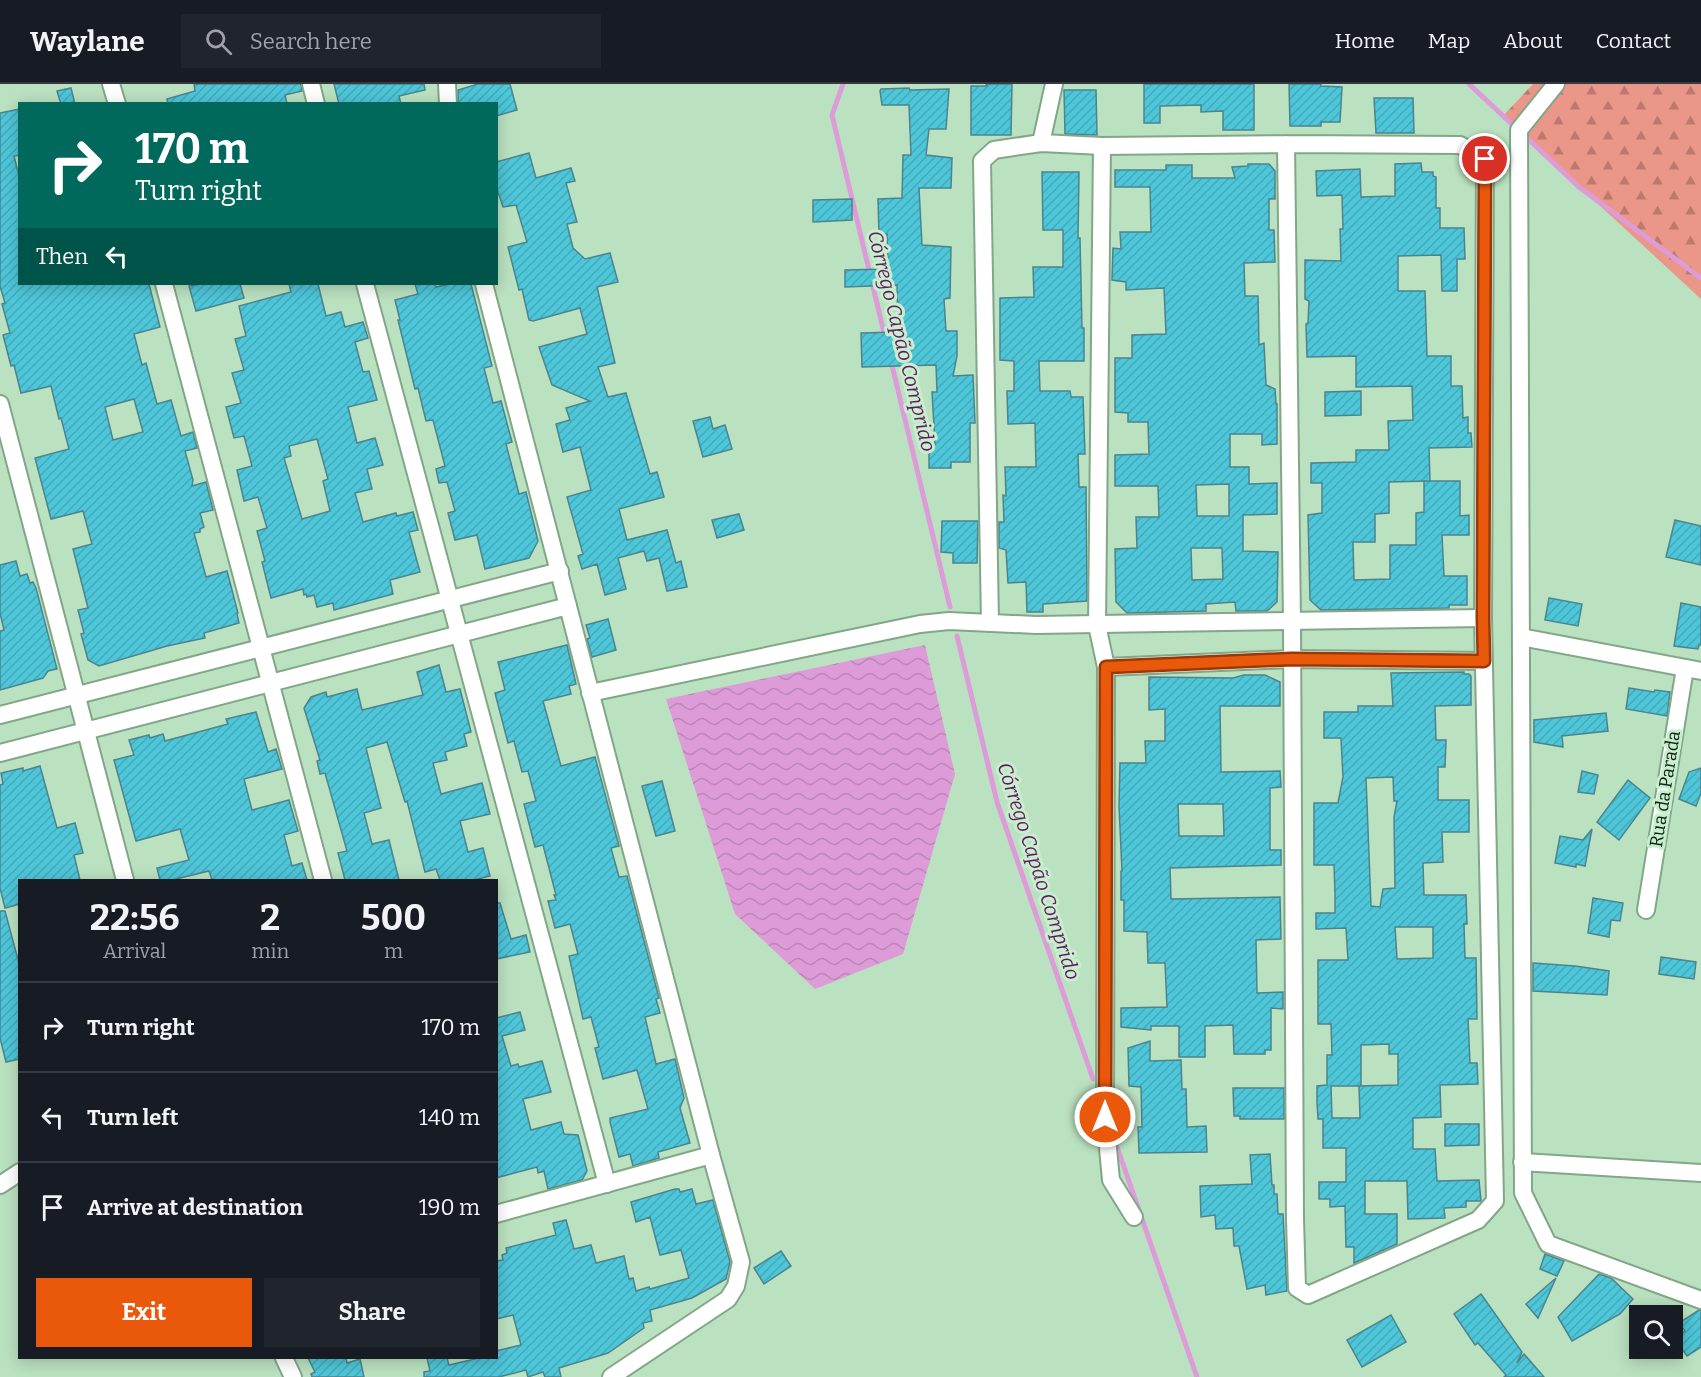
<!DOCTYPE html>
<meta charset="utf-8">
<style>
body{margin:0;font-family:Bitter,serif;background:#20242c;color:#f1f3f6;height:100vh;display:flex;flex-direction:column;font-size:22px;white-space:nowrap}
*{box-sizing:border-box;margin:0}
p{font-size:20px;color:#9ea1a6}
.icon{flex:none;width:33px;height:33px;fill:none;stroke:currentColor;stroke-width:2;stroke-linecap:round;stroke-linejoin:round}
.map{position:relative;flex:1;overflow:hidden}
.panel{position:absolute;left:18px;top:795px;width:480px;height:480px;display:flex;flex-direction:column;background:#171b24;border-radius:0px;box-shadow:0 3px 15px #0003}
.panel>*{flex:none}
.guide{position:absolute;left:18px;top:18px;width:480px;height:183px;border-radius:0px;box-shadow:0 3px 15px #0003;background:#00695c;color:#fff;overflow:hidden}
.buttons{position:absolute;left:1629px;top:1221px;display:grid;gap:12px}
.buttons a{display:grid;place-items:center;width:54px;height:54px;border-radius:0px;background:#171b24;box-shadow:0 3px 15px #0003;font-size:30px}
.pin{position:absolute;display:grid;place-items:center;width:51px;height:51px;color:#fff;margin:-26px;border:3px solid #fff;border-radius:50%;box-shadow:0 2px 6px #0007}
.me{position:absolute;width:66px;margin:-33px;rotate:0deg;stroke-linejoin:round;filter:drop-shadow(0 0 4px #0008)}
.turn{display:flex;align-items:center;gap:21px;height:126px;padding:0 18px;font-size:27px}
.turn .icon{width:78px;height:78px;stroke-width:2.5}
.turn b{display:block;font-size:42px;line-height:51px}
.then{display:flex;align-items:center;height:57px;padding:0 18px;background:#0003;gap:12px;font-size:22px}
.eta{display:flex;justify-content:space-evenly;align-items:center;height:102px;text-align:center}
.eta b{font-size:36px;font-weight:700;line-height:42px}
.action{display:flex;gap:12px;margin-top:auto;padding:12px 18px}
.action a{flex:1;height:69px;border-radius:0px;background:#ea580c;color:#fff;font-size:24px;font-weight:700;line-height:69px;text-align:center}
.action a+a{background:#20242c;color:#f1f3f6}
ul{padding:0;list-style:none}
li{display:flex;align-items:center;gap:18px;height:90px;padding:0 18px;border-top:2px solid #363941}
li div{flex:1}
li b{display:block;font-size:22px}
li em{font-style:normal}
header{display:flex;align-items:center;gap:36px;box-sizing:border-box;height:84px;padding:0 30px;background:#171b24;border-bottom:2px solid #363941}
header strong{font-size:28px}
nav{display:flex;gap:33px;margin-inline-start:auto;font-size:21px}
.search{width:420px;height:54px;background:#20242c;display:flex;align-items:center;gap:15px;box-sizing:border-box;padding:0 21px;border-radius:0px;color:#9ea1a6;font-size:22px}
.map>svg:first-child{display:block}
</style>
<header>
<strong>Waylane</strong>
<div class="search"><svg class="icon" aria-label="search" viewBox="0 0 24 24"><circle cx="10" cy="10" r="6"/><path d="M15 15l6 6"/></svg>Search here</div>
<nav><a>Home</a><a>Map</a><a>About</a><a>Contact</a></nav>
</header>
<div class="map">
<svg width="1701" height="1293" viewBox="0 0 1701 1293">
<defs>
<pattern id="forest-firs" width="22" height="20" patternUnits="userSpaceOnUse" patternTransform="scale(1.5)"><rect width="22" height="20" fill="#ea9688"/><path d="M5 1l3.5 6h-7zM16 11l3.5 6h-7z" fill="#bc7a6e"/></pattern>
<pattern id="water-waves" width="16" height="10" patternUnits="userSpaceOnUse" patternTransform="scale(1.5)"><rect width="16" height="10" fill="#dd9cd7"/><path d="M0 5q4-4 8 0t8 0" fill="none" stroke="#bc86b8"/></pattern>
<pattern id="building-hatch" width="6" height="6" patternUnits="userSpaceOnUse" patternTransform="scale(1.5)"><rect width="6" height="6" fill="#4ec6d9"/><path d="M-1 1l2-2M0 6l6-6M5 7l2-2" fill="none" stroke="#43aab9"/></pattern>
</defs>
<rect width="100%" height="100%" fill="#bae1c0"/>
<polygon fill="url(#forest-firs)" points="1533,0 1701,0 1701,215 1503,32"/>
<polygon fill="url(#water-waves)" points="925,561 955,690 903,870 815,905 735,830 666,615"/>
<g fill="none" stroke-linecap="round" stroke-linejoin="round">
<g stroke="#dd9cd7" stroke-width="5">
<polyline points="843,0 832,31 885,253"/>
<polyline points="1469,0 1516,44"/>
<polyline points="1523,50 1579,103 1701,194"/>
<polyline points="891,277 950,523"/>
<polyline points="957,552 997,718 1093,995"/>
<polyline points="1116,1060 1197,1293"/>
</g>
</g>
<g fill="url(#building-hatch)" stroke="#4c848e" stroke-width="1.5" fill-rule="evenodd">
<polygon points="194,0 301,0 302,7 285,11 287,20 168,20 167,15 195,7"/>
<polygon points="334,0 424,0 425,6 399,12 401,20 339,20"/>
<polygon points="478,0 510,0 517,26 496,32 496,20 458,20 458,6"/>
<polygon points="986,0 1012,0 1011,51 971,51 971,2 987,2"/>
<polygon points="1144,0 1254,0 1254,46 1223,46 1223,27 1201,28 1201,21 1160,22 1160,39 1144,39"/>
<polygon points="1289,0 1321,0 1321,2 1342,3 1340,38 1321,38 1321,42 1290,42"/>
<polygon points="71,4 75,20 61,20 57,7"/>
<polygon points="909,4 910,6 949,5 946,45 929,45 926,71 952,74 951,104 919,104 922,161 951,163 950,214 944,215 946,247 957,247 957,272 953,292 973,291 975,339 970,339 970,378 951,378 951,384 929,384 929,360 935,360 932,308 937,308 936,281 862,283 861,249 898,248 897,201 845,203 845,186 888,185 887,150 879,150 878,115 902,114 903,71 911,71 909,21 882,21 880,7 881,5"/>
<polygon points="1064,6 1096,6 1097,51 1065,50"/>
<polygon points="1374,14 1413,14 1414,49 1376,49"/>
<path d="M20,25V71L14,72L20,96V200H149L160,243L134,250L142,281L146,279L157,320L171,316L181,352L193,348L197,364L185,367L193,396L192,402L206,398L213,426L200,429L204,443L200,445V448L194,449L206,493L227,487L238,529L237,530L239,539L204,549L205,554L167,562L99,582L88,576L81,550L84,549L78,526L88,524L73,465L92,460L83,427L51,435L35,374L69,365L61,334L59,335L51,302L21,309L14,281L11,282L3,251L10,249L2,220L5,219L0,202V29ZM134,315L143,348L113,356L105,323Z"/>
<polygon points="529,69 536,94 571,84 575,97 566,99 577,138 567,140 573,164 585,175 610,169 618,198 597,203 615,279 598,283 608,313 626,309 650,390 657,388 664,413 619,425 627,456 667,446 676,479 681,477 687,503 667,507 659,474 647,477 644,467 618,474 626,505 605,511 597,480 582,485 578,472 583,470 567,413 591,406 580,363 563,368 556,340 570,336 566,324 590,317 552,301 539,263 587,250 580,224 533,237 529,236 522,205 519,206 508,163 527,158 516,121 503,123 496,102 496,78"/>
<polygon points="1421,79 1422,88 1433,88 1433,92 1436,93 1436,124 1440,124 1440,144 1464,144 1465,175 1457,175 1457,207 1442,207 1441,171 1398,172 1398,207 1425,207 1427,272 1451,272 1451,302 1462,302 1463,334 1468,333 1468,349 1471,349 1472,363 1429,364 1430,397 1389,398 1389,429 1375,430 1375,458 1353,458 1354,496 1390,495 1390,461 1416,461 1416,429 1424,428 1424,397 1460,397 1460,432 1469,431 1469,451 1442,451 1444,492 1467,492 1467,521 1449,521 1449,524 1321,526 1310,516 1308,431 1322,429 1322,399 1311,399 1311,379 1356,378 1356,366 1389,366 1388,337 1413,336 1412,302 1356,303 1356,272 1307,273 1306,240 1308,239 1309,217 1305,215 1305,176 1341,177 1340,145 1343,145 1342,111 1317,112 1316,87 1360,85 1361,113 1395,112 1395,80"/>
<path d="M1248,80H1269L1275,87V115H1269V146H1274L1275,178L1244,179L1245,212H1258L1259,261L1264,259L1266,301L1275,305L1276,320H1277V360L1262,361V350H1230V383H1249V400L1277,399V430L1243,431V467L1278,468L1277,518L1267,527H1236L1235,518L1206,520V527L1127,529L1116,518L1115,465L1137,464L1136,433H1159L1158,402H1115V371L1149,370L1148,338H1128V329L1115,328V274H1132V251L1166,250L1164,204L1126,206V198L1112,196L1113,164L1121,165L1120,148H1151L1150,103H1115V86H1166V81H1192V94H1235L1232,83L1248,82ZM1229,400V432H1197L1196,401ZM1191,464H1222L1223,495L1192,496Z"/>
<polygon points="1042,88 1079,88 1078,154 1080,154 1082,244 1084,244 1084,277 1039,277 1040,307 1070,307 1071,313 1083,313 1085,370 1078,370 1079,403 1086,403 1087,517 1043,520 1043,528 1027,528 1026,498 1008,499 1006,466 999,464 999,438 1004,438 1003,411 1006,412 1005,383 1036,383 1035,339 1008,340 1007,307 1014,307 1014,277 1000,276 1000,214 1034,213 1033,183 1063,183 1063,146 1043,146"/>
<polygon points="852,115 852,136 813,138 813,116"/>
<polygon points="201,200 240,200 244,214 196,227 189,202"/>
<path d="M289,200H318L326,232L341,228L345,243L363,238L368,254L355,258L363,288L369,287L377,316L348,323L357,359L375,354L383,381L367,385L372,405L355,409L363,438L396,429L397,432L413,428L418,446L409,448L420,488L390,496L393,510L334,526L333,519L317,523L314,511L307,513L306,510L304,511L303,505L271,514L262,478L265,477L257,447L267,444L258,413L244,417L237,386L252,382L244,352L234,354L226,323L241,319L232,289L244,286L235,255L246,252L239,222L291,208ZM317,355L328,395L323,397L330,427L302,435L284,374L291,372L289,362Z"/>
<polygon points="415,200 435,200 436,203 449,200 471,200 492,282 484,284 493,319 501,317 512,358 506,360 519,410 526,408 538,457 529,474 485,485 477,451 455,456 448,429 455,427 447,398 439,399 436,385 445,382 433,336 426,337 418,304 415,305 398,236 400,236 395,216 418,210"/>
<polygon points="1361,307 1361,331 1325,332 1325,308"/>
<polygon points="710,333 713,345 725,341 732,365 703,373 693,337"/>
<polygon points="739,430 744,446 717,454 712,436"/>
<polygon points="1675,436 1701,442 1701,481 1666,473"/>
<polygon points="942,437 978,437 977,479 953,479 953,469 941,468"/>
<polygon points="16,477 20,492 27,490 30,499 33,498 36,504 57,585 48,587 43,594 0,606 0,547 4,546 0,529 0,481"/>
<polygon points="1549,514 1582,520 1578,542 1545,536"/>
<polygon points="1681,519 1701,523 1701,561 1699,561 1698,565 1674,562"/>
<polygon points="608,535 616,566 592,573 587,555 590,554 586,541"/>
<polygon points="567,561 576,600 569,602 571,610 543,617 561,682 595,673 619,762 611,764 619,793 627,792 659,914 656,915 660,929 645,933 656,980 675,975 684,1014 680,1024 690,1059 658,1068 659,1074 633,1082 630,1070 619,1073 610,1038 610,1034 648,1025 637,986 603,995 595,964 599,963 591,933 583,935 569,872 578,870 570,840 555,844 548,817 556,816 554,811 556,811 543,761 535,763 524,720 536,717 528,687 522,688 514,657 508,659 495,609 505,606 498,578"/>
<polygon points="439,581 446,608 460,605 471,648 464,650 467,662 445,668 447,676 433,679 441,710 482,699 490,730 460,737 468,768 483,764 490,792 474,796 440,796 436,785 425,788 407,717 405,718 387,658 366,664 381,724 364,729 372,760 389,756 399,796 345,796 338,769 347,767 325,689 320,690 317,677 320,676 304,624 311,613 326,608 327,613 357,605 362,626 423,611 417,588"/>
<path d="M1464,588V590H1469L1471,592V621L1435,622L1436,656H1446L1445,683H1438V716H1469V748H1442L1443,778L1423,779L1424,811H1466L1467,840H1464L1465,874H1476L1477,935H1468L1470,979H1477L1478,1000L1440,1001L1441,1033L1413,1034V1065H1435L1437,1097L1479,1096L1481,1117H1466V1123L1444,1124L1445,1134L1408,1135L1407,1097H1365V1130H1397V1160L1354,1179V1163H1346L1345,1122L1330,1123V1115H1319V1098H1346V1064H1323V1035H1318L1317,1018V1002L1327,1001V971H1332L1331,940H1318V876H1348L1346,844L1316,845V829H1335V810L1334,781H1314V719H1338L1343,693L1341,654H1324V628H1358V622H1393L1391,589ZM1393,693L1394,717H1397L1394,733L1395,804L1383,805L1380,823L1371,822L1366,694ZM1395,843H1433V874L1397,875ZM1389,960V970H1398V1001L1359,1002L1360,1034H1332L1331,1002H1361V961Z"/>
<path d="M1244,591H1265L1280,598V622H1220L1221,688L1280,687L1281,703L1270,704V766H1281V781L1170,784L1171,815L1280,813L1281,855L1256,856L1257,909L1283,908V925L1271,924V966H1265V970H1234L1233,941L1205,942V973H1179V942H1151V946L1121,943V924L1167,923L1165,879H1148L1147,848L1124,847V816H1121V787H1122L1119,722L1120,679H1146L1145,657H1165V625L1149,626V593L1233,594ZM1178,720H1223L1224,752H1179Z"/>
<polygon points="1629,604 1654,608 1655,606 1670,608 1667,632 1626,625"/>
<polygon points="256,628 268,668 276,665 282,685 244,695 252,726 289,716 298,747 284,751 292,782 302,779 307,796 212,796 209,787 172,796 160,796 157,784 189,776 180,745 136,757 114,676 134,671 129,656 149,651 150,654 163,650 165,657 228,640 226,635"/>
<polygon points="1606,629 1608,647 1562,652 1563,663 1534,658 1534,636"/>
<polygon points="40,682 57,744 75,739 83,769 74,771 80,796 20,796 20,820 5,824 0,804 0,701 3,700 1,689 23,684 23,687"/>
<polygon points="1701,684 1701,709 1696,722 1679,715 1689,688"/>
<polygon points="1582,687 1598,691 1594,710 1578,708"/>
<polygon points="1628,696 1650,714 1619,756 1597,738"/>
<polygon points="662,697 675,747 656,752 642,702"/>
<polygon points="1592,745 1585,782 1576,780 1576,783 1555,779 1560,752 1583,756"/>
<polygon points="1593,814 1623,819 1620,837 1611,836 1609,853 1588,849"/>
<polygon points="496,819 500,819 511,855 526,851 530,868 496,875"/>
<polygon points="0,827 5,827 20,883 20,975 6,978 0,954"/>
<polygon points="1661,873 1696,878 1694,895 1659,890"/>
<polygon points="1533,879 1575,882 1609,887 1607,911 1533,907"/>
<polygon points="520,928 525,946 502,952 511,982 518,980 519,983 542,977 551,1008 523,1015 531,1046 561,1038 564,1050 578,1051 587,1087 582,1096 548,1105 544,1087 538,1089 537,1083 496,1094 496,934"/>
<polygon points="1150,957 1150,977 1181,976 1182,1005 1186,1005 1187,1043 1206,1042 1207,1068 1139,1069 1138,1043 1142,1043 1141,1003 1129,1002 1128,964"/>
<polygon points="1233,1004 1284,1004 1284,1035 1240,1035 1240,1032 1234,1032"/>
<polygon points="1445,1040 1479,1040 1479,1061 1445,1062"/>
<polygon points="1270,1070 1272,1101 1274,1101 1274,1110 1277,1110 1278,1130 1283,1130 1287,1207 1266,1211 1265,1201 1247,1205 1239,1162 1234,1162 1233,1144 1216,1145 1215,1131 1201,1133 1200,1102 1252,1100 1250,1071"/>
<polygon points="675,1105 679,1105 680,1108 692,1105 696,1120 713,1116 730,1178 726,1195 692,1214 650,1226 652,1237 643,1239 644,1244 608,1269 559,1284 561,1293 545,1293 543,1288 528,1293 526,1286 499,1293 424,1293 424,1288 430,1287 427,1274 447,1274 449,1281 479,1274 496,1274 496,1267 521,1261 513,1231 496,1235 496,1177 503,1176 502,1171 507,1169 506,1164 556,1151 553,1139 566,1136 574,1165 591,1161 596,1179 624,1172 629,1195 633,1194 636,1207 649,1203 650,1205 689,1194 681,1166 660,1171 650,1133 636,1138 631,1118"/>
<polygon points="781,1167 791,1182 764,1200 754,1184"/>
<polygon points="1545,1170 1564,1177 1557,1192 1540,1185"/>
<polygon points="1599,1190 1611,1194 1633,1215 1620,1230 1572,1257 1558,1233"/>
<polygon points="1556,1194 1538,1234 1526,1220"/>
<polygon points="1481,1210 1522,1268 1517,1279 1524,1270 1544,1293 1504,1293 1506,1291 1478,1259 1475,1261 1454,1230"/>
<polygon points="1699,1226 1701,1226 1701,1263 1687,1272 1674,1254 1685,1247 1679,1239"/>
<polygon points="1391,1231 1406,1258 1362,1283 1347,1256"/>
<polygon points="308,1274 346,1274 347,1279 360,1275 364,1293 312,1293 311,1290 315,1288"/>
</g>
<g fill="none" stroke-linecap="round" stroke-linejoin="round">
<g stroke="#82a788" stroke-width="20">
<g id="minor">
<polyline points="111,0 117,20"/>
<polyline points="311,0 316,20"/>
<polyline points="447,0 448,20"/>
<polyline points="1556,0 1519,46 1523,1109 1548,1160 1701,1216"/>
<polyline points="1041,59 1054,0"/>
<polyline points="1102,62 1097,541 1106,583 1105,1033 1111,1096 1134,1133"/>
<polyline points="164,200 323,796"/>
<polyline points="365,200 607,1100"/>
<polyline points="484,200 711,1071 741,1178 736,1202 728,1215 611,1293"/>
<polyline points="0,320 125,796"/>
<polyline points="990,539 982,77 994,66 1041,59 1102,62 1286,60 1460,61 1485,75 1483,534 1495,1117 1478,1136 1308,1211 1297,1204 1295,1135 1292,538 1286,60"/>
<polyline points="1521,553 1701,587"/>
<polyline points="1106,583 1292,575 1484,577"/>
<polyline points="590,609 920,540 949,537 1036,541 1483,534"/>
<polyline points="0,631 560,487"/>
<polyline points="0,669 568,522"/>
<polyline points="1646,826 1685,584"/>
<polyline points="1522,1078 1701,1089"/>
<polyline points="0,1101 20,1088"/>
<polyline points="496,1130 711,1071"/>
<polyline points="284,1274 293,1293"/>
</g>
</g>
<use href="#minor" stroke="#fff" stroke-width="16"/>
</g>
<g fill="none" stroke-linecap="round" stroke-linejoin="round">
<g stroke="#983908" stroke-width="15">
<polyline id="route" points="1105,1033 1106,583 1292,575 1484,577 1483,534 1485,75"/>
</g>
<use href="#route" stroke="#ea580c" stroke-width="10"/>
</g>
<g text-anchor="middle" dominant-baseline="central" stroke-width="6" stroke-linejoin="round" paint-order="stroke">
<g font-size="18" fill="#0f1e12" stroke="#c7eecd">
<text transform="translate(1665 705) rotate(-81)">Rua da Parada</text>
</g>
<g font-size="20" font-style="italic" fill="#641860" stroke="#c7eecd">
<text transform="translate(902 257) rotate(76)">Córrego Capão Comprido</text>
<text transform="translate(1039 787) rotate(72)">Córrego Capão Comprido</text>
</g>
</g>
</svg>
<div class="buttons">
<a><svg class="icon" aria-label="search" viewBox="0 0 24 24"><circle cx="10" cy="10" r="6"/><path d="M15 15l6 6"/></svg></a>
</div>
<div class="pin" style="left:1485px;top:75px;background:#d93025"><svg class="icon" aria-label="arrive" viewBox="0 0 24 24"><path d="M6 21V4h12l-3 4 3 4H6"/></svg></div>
<svg class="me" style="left:1105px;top:1033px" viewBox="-20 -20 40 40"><circle r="17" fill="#ea580c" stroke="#fff" stroke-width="3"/><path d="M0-11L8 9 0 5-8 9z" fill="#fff"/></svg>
<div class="guide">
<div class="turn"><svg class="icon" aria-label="right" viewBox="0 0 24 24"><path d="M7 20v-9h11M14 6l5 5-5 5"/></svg><div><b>170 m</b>Turn right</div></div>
<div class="then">Then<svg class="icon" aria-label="left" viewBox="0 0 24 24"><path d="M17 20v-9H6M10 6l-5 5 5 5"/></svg></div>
</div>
<section class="panel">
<div class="eta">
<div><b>22:56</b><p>Arrival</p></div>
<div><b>2</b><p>min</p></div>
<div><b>500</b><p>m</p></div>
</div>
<ul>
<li><svg class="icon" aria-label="right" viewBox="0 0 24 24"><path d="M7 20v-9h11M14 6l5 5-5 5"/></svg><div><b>Turn right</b></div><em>170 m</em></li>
<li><svg class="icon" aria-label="left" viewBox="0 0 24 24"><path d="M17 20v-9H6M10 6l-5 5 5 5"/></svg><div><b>Turn left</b></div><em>140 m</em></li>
<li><svg class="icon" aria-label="arrive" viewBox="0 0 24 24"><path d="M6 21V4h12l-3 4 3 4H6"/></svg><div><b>Arrive at destination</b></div><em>190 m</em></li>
</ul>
<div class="action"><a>Exit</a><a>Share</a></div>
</section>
</div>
